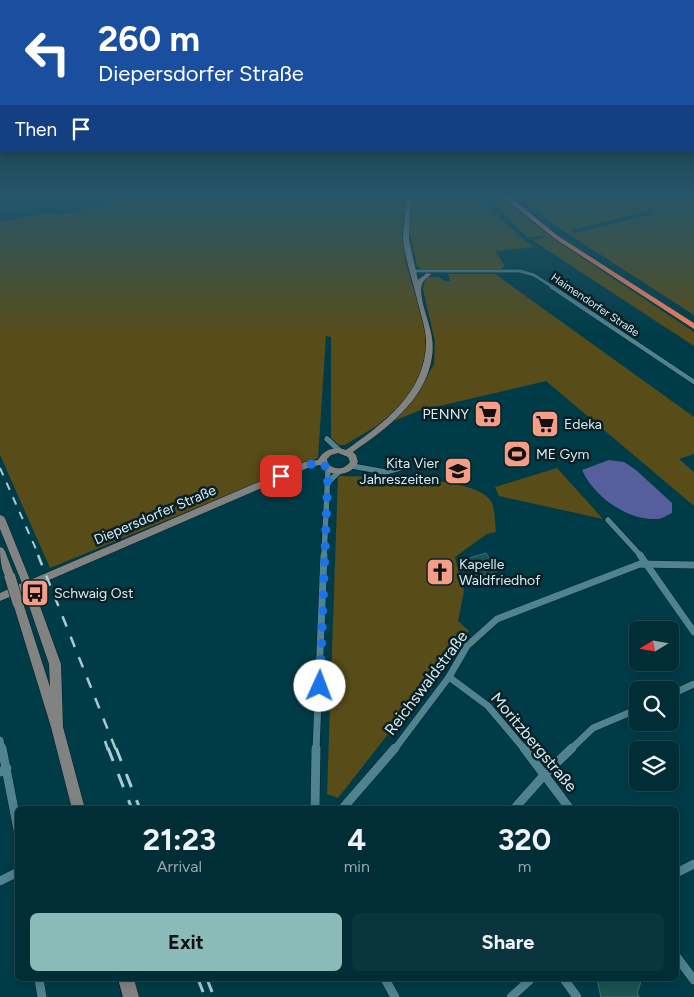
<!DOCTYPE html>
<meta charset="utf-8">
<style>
body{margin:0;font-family:Figtree,sans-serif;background:#0a353e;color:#f1f3f6;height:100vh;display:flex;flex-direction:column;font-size:19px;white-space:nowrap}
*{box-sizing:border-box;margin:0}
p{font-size:16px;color:#95a8ad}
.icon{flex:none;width:28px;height:28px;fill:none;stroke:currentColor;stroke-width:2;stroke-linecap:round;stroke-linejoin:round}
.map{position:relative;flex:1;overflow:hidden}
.sheet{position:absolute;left:15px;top:806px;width:664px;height:175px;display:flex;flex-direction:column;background:#002d36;border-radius:8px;box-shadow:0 2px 12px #0003,0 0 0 1px #224951}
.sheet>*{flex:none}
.top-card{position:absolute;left:0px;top:0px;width:695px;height:152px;box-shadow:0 2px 12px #0003,0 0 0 1px #224951;background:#1a4fa0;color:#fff;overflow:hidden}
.needle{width:32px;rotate:259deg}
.controls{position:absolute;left:629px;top:621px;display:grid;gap:10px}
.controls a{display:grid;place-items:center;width:50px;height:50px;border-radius:8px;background:#002d36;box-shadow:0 2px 12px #0003,0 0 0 1px #224951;font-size:25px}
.pin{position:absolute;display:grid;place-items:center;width:42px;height:42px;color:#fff;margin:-21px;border-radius:10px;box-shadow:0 2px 8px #0006}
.me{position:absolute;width:55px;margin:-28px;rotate:2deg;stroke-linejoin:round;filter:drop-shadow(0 0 4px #0008)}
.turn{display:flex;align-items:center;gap:18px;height:105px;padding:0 15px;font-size:22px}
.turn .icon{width:65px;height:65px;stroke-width:2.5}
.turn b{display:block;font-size:35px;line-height:42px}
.then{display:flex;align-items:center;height:48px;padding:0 15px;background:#0003;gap:10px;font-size:19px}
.eta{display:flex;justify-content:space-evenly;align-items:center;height:85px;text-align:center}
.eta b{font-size:30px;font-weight:700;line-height:35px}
.cta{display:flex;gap:10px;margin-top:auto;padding:10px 15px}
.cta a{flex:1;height:58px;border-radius:8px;background:#8bbbb9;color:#111;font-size:20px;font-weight:700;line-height:58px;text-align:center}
.cta a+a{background:#0a353e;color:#f1f3f6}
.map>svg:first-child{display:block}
</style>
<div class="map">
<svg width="694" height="997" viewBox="0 0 694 997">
<rect width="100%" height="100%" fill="#003c48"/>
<g fill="#584c19" fill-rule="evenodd">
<polygon points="124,196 333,196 332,206 335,207 336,196 478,196 519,236 534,247 495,251 505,266 498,271 423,270 417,266 410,233 410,217 403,212 402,234 405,260 425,328 426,359 416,387 395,410 378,425 345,445 331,445 331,337 326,336 318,458 50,568 0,455 0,222 47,213 60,215 114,203"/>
<polygon points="487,196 500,196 548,235 694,332 694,346 532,240 546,237 545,236 527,237"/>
<path d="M519,196H694V315L559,228ZM652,210L649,215L575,233L571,230Z"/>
<polygon points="448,274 495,274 694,417 694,454 679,459 694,472 694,506 546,381 418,411 394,421 417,395 434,364 435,342 423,289 425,280 428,277 439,277 444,281 450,281"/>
<polygon points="557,468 603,519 499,496 495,487"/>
<path d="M338,476C368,477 475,475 491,501C495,509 495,523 496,532L487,534L455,557L464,591L458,621L469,631L338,798L327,794Z"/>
</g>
<path fill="#565f9c" d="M609,460L624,462L636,470L672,503V513C667,515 662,519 658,519C628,521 594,497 582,470Z"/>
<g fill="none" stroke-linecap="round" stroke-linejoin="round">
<g stroke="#565f9c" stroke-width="1">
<polyline points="681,196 689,198"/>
<polyline points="692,201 694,203"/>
</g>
</g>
<g fill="#1a5353" stroke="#3b7373">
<polygon points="486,553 497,571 477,577 466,559"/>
<polygon points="597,979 642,979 637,993 639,997 601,997"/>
</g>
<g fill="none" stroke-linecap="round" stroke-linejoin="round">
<g stroke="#042027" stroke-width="4">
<g id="street-far4">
<polyline points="0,198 10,196"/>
<polyline points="413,271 520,271 534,275 554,288"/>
</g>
</g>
<g stroke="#042027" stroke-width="5.5">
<polyline id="street-far3" points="552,287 694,382"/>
</g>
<g stroke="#042027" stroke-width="7">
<g id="street-far2">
<polyline points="327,439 339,450"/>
<polyline points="352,466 385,472 404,467"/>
<polyline points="327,483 339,472"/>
<polyline points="608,520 641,556"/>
<polyline points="324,556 328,470"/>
</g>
</g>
<g stroke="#042027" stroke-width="8">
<g id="street-far1">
<polyline points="640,555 694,632"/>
<polyline points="449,677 488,706 525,750"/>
<polyline points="670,695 694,684"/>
<polyline points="0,740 2,750"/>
<polyline points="316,750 324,555"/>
<polyline points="394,750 449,677 467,646 497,619 640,564 694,565"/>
<polyline points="570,750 593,728 638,709"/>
</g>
</g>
<g stroke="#042027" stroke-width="10">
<g id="street">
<polyline points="2,748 18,830"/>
<polyline points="524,748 570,809"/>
<polyline points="0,772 7,768"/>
<polyline points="315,809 316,748"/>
<polyline points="342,809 395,748"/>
<polyline points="514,809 545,774 572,748"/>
<polyline points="676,873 694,864"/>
<polyline points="0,881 18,872"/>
<polyline points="676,956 694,980"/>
<polyline points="39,979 42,997"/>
<polyline points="385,979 395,997"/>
<polyline points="564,979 577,997"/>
<polyline points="511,997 531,979"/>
</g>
</g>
<g stroke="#042027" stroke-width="1">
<g id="secondary">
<path d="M407,196H411L409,239L418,280L427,273L432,274C429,276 425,279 423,282C416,294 431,324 432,338C433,344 433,351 432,357C426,400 386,429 353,452L356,455L358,462C351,477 330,478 320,465L310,467L33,587L61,664L63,727L85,809H72L51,727L13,603L14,600L18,599L22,600L23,603L50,687L49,664L24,591L0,601V593L22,583L0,529V515L3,516L5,518L30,580L305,462L318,460C324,449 335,446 346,450C384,423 427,392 426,340C425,325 419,309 416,295C412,279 404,254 403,239C403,225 406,210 407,196ZM338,453L348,457L350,462C344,470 335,470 328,464L327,459L331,455Z"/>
<path d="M0,547L3,548L5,551L15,577L13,580L10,581L7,580C1,569 0,560 0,547Z"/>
<polygon points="118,979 134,979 139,997 123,997"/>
</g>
</g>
<g stroke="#042027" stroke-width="1">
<polygon id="highway" points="502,196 509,196 558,236 694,323 694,329 554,238"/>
</g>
<use href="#street-far4" stroke="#4f8390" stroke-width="3"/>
<use href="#street-far3" stroke="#4f8390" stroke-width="4.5"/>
<use href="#street-far2" stroke="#4f8390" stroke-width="5.5"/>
<use href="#street-far1" stroke="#4f8390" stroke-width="7"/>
<use href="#street" stroke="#4f8390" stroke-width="9"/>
<use href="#secondary" fill="#818282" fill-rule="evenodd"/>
<use href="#highway" fill="#f68060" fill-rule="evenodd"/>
<polyline stroke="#aacbd4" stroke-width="2" stroke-dasharray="8 8" stroke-linecap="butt" points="0,468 39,556"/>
<g stroke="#aacbd4" stroke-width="2.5" stroke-dasharray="11 11" stroke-linecap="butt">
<polyline points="38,555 116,750"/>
<polyline points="105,741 108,750"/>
</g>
<g stroke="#aacbd4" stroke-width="3" stroke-dasharray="14 14" stroke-linecap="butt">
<polyline points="108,748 132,809"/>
<polyline points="116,748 140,809"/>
<polyline points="198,979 205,997"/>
<polyline points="207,979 214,997"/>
</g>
<g stroke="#042027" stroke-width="12" stroke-linecap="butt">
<polyline id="secondary-bridge" points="10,577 18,603"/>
</g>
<use href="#secondary-bridge" stroke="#818282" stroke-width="11"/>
</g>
<linearGradient id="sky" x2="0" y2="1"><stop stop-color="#002128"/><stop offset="0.58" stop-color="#26566a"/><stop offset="1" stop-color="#26566a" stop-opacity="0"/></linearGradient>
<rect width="694" height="336" fill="url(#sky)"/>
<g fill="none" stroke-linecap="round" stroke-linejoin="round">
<path stroke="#1a73e8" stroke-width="9" stroke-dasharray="0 16.2" d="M281,476C295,470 307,464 322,462L328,470L320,686"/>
</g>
<defs>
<g id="supermarket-square" transform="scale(1.4375)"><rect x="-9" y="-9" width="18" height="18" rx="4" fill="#f49e87" stroke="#0a2025"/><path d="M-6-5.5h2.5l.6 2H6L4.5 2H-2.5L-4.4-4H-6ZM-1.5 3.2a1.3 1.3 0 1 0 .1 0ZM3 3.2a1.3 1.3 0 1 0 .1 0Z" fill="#111"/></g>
<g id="stadium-square" transform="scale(1.4375)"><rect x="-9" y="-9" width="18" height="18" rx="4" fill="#f49e87" stroke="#0a2025"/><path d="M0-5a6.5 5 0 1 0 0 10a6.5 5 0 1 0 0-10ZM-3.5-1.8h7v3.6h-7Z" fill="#111"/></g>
<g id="school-square" transform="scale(1.4375)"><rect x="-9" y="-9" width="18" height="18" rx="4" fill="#f49e87" stroke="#0a2025"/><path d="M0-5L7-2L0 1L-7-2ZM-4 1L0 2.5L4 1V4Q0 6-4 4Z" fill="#111"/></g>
<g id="church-square" transform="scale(1.4375)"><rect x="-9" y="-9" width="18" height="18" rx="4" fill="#f49e87" stroke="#0a2025"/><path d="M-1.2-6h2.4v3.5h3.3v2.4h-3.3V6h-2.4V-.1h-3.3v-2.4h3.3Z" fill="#111"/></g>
<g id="bus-square" transform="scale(1.4375)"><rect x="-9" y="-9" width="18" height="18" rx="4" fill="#f49e87" stroke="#0a2025"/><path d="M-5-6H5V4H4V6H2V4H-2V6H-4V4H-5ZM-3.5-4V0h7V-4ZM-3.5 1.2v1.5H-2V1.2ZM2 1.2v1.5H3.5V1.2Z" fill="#111"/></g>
</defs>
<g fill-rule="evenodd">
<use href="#supermarket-square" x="488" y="414"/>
<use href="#supermarket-square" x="545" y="424"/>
<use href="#stadium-square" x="517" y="454"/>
<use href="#school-square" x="458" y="471"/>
<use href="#church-square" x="440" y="572"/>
<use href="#bus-square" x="35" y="593"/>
</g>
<g text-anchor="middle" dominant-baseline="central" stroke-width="5" stroke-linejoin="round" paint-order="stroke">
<g font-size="11" fill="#d3edf5" stroke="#0a2025">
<text transform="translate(595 305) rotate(34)">Haimendorfer Straße</text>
</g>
<g font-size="14" fill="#d3edf5" stroke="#0a2025" text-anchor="start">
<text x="469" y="414" text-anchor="end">PENNY</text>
<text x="564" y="424">Edeka</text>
<text x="536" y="454">ME Gym</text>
<text x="439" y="463" text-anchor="end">Kita Vier<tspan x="439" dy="16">Jahreszeiten</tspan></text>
<text x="459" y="564">Kapelle<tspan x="459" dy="16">Waldfriedhof</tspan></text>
<text x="54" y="593">Schwaig Ost</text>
</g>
<g font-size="14" fill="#d3edf5" stroke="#0a2025">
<text transform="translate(155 515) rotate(-23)">Diepersdorfer Straße</text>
</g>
<g font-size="16" fill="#d3edf5" stroke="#0a2025">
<text transform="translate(426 683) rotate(-53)">Reichswaldstraße</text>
<text transform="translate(534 742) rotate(50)">Moritzbergstraße</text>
</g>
</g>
</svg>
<div class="controls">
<a><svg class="needle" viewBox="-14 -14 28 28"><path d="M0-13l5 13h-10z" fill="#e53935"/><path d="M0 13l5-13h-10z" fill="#95a8ad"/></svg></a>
<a><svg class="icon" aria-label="search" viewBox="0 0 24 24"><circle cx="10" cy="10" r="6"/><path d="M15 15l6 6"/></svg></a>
<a><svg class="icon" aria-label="layers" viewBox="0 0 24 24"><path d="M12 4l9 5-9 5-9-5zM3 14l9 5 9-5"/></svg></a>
</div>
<div class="pin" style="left:281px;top:476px;background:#d93025"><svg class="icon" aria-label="arrive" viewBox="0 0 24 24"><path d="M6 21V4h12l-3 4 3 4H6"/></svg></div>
<svg class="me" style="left:320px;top:686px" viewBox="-20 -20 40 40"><circle r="19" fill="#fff"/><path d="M0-13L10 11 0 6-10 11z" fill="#1a73e8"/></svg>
<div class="top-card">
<div class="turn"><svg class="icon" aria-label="left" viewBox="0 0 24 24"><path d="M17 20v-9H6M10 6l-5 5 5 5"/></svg><div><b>260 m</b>Diepersdorfer Straße</div></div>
<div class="then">Then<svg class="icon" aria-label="arrive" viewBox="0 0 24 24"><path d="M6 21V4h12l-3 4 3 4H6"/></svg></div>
</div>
<section class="sheet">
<div class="eta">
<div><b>21:23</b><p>Arrival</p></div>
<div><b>4</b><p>min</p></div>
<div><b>320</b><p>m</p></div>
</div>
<div class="cta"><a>Exit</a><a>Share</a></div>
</section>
</div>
